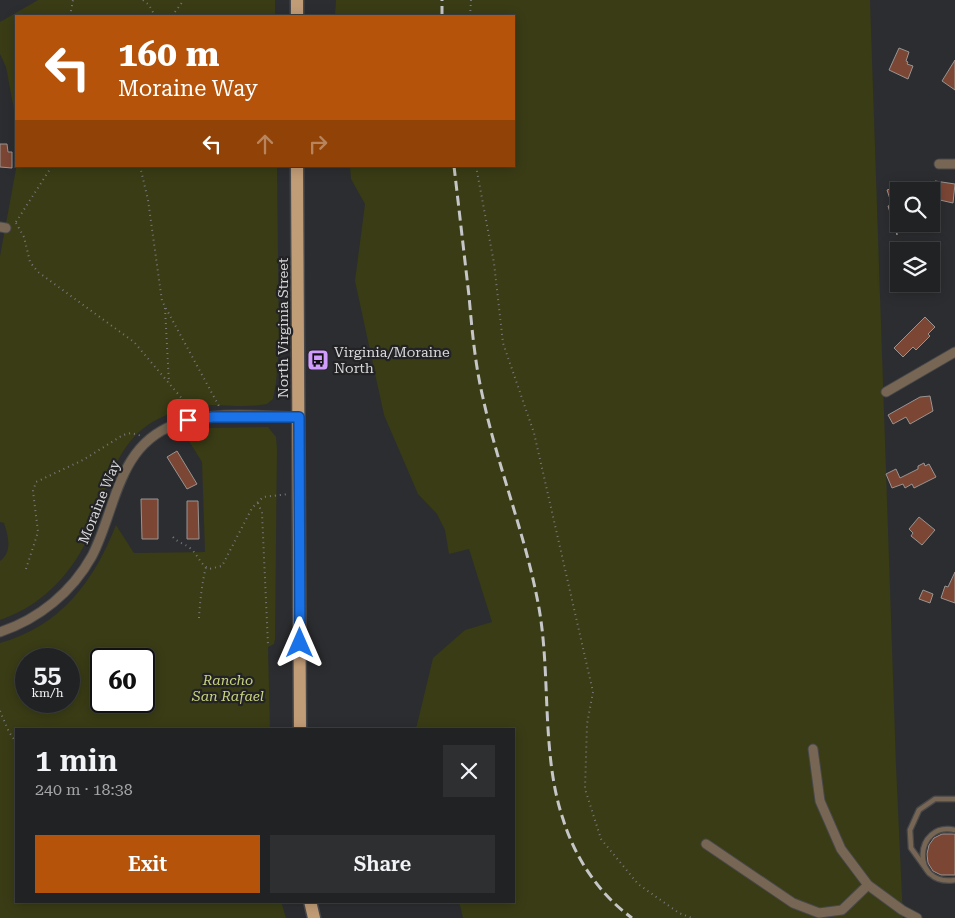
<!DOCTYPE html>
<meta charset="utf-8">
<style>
body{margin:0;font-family:"Roboto Serif",serif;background:#2d2f31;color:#f1f3f6;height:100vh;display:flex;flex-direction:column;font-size:19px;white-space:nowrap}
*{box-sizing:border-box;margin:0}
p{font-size:16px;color:#a2a4a6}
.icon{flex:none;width:28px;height:28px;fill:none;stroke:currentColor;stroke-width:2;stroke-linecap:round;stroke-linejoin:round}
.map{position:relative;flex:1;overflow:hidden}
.sheet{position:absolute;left:15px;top:728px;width:500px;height:175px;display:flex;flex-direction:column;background:#212224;border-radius:0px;box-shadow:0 2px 12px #0003,0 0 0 1px #3e3f41}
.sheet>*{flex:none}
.top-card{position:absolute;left:15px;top:15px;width:500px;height:152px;border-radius:0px;box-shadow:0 2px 12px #0003,0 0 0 1px #3e3f41;background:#b45309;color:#fff;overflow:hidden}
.fabs{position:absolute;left:890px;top:182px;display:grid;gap:10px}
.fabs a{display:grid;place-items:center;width:50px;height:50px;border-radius:0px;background:#212224;box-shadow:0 2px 12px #0003,0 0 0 1px #3e3f41;font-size:25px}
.speed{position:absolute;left:15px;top:648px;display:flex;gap:10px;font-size:25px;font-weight:700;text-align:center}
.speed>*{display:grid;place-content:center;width:65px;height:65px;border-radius:50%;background:#212224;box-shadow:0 2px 12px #0003,0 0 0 1px #3e3f41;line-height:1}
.speed small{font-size:12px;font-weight:400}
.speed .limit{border:2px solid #111;border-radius:8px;background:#fff;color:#111}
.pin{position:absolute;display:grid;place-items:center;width:42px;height:42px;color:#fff;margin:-21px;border-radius:10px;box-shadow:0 2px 8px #0006}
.me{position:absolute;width:55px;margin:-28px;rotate:0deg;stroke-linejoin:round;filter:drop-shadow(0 0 4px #0008)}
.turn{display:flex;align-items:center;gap:18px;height:105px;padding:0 20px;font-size:22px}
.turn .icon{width:65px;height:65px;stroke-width:2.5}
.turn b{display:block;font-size:35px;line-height:42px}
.lanes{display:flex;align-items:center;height:48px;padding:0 20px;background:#0003;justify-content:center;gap:25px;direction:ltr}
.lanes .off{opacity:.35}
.round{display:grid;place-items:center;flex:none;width:52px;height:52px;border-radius:0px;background:#2d2f31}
.head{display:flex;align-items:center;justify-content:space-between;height:85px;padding:0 20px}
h1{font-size:30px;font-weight:600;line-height:38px}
.button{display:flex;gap:10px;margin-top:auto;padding:10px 20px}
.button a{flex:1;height:58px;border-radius:0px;background:#b45309;color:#fff;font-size:20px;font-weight:600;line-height:58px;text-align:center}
.button a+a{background:#2d2f31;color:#f1f3f6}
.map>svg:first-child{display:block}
</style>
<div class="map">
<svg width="955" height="918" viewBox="0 0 955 918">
<rect width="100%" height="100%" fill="#2c2d30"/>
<g fill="#393c15" fill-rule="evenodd">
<path d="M38,0H275V16H16V166H277L279,345L276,383L273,399L267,404C248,408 229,405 210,405C194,406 177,411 162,417C112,439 107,496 87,540C69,577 39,607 0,620V561C13,551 8,536 4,523L0,522V256L16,169L15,115L6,67L0,54V22Z"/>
<polygon points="336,0 870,0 896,765 903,918 463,918 459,901 514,901 514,729 416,729 433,658 465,630 492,622 469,549 449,554 445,530 437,514 418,494 384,415 355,281 365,204 351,179 350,166 514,166 514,16 335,16"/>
<path d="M268,427L276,437L277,449L275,639L274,644L268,647L270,729H16V901H281L286,918H0V643C61,626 94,581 116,525L134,553L205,552L202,462L184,433L209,428ZM26,659H69V701H26ZM101,659H144V701H101Z"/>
</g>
<g fill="#7c4635" stroke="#989492">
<polygon points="899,48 909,52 906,61 908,62 907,64 913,66 908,79 889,70"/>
<polygon points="955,60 955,90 942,81"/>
<polygon points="0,144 7,144 8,152 12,152 12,168 0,167"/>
<polygon points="935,181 955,184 953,203 931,198"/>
<polygon points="896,187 899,196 897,235 888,206 892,205 887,190"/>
<polygon points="925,317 935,327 928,334 930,336 916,350 913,347 903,357 894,348"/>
<polygon points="930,396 933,411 910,424 906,417 893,424 888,415 920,397"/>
<polygon points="177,451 197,484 187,489 167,457"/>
<polygon points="924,463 925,466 929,464 936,477 914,488 912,484 905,488 903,484 892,488 886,474 896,469 900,478 918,469 918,466"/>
<polygon points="141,499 158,499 158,539 142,539"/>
<polygon points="187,501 198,501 199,539 187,539"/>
<polygon points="919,517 935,530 922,545 911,536 913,533 909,529"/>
<polygon points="955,572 955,603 941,598 945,586 948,587"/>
<polygon points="923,590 933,594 930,603 919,599"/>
<polygon points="942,834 955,834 955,875 941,875 933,871 928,863 927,854 929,845 934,838"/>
</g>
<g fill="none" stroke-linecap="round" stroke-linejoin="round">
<g stroke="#48484b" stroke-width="7">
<g id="lane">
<path d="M955,830C914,821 910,887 955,880"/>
<polyline points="929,873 911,848 910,830 919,810 935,799 955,799"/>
</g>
</g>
<g stroke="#48484b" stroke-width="11">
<g id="street">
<polyline points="939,164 955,164"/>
<polyline points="0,227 6,228"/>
<polyline points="886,392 955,352"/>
<path d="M0,632C39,619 72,592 92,556C116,510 117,446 174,425C212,410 259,416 299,417"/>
<polyline points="813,749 820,801 841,849 868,885 902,910 917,918"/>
<polyline points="706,844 793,903 819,913 842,910 868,885"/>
</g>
</g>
<g stroke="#48484b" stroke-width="15">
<g id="primary">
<polyline points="297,0 297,16"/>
<polyline points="297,166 300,729"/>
<polyline points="310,901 314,918"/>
</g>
</g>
<g stroke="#78797b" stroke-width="2" stroke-dasharray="1 4" stroke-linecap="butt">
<polyline points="143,0 149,5 155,16"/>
<polyline points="70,16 73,0"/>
<polyline points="172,16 184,0"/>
<polyline points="470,16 471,0"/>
<polyline points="140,166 148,200 162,301 220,408"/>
<polyline points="476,166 494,263 503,343 534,433 593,692 587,724 585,789 601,839 638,884 679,913 692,918"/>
<polyline points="16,222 52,166"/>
<polyline points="16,223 24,237 30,262 38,272 134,342 184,401 190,412"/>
<polyline points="165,308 169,383"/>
<polyline points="258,503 262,513 268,645"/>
<path d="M173,537C178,543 184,543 190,548C199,556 199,563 209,569L222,566L252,508L263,497L289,494"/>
<polyline points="26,569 38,532 33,491 36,482 83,460 123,435 131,433 142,436"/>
<path d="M199,618C200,602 202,582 206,567"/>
<polyline points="0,711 9,732 16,742"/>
</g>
<use href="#lane" stroke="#776653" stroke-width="4.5"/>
<use href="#street" stroke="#776653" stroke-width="9"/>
<use href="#primary" stroke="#c19d77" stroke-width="12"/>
<g stroke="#c6c6c8" stroke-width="3" stroke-dasharray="10 5" stroke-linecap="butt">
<polyline points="442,16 442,0"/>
<path d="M454,166C459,209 464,253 469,296C472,330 475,364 483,398C498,468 526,536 539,608C551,676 541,754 563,819C575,858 599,894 632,918"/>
</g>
</g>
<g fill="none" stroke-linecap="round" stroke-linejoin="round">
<g stroke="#114b97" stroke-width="12">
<polyline id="route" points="188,420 213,417 299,417 300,643"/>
</g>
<use href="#route" stroke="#1a73e8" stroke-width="9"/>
</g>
<defs>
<g id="bus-square" transform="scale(1.125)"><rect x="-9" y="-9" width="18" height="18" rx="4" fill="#d09dff" stroke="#232326"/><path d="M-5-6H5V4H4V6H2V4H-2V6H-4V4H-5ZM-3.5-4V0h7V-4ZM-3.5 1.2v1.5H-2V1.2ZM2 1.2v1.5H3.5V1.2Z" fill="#111"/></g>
</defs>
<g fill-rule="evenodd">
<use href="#bus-square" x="318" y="360"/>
</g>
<g text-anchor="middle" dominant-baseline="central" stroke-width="4.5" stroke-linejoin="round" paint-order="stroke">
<g font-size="14" fill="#d8d8da" stroke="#232326">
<text transform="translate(283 328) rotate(-90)">North Virginia Street</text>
<text transform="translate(99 502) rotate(-68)">Moraine Way</text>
</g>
<g font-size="14" fill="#d8d8da" stroke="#232326" text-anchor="start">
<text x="334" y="352">Virginia/Moraine<tspan x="334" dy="16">North</tspan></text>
</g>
<g font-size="14" font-style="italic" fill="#cad37e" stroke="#232326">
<text x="228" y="680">Rancho<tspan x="228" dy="16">San Rafael</tspan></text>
</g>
</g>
</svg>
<div class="fabs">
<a><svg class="icon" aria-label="search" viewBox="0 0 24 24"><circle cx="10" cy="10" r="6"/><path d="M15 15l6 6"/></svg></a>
<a><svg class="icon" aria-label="layers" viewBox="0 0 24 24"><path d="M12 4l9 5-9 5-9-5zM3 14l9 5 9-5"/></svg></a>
</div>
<div class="speed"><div>55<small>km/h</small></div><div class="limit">60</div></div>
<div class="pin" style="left:188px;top:420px;background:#d93025"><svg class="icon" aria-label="arrive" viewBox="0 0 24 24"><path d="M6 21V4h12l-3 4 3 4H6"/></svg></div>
<svg class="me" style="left:300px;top:643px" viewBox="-20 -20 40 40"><path d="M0-17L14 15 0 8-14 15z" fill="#1a73e8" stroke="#fff" stroke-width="4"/></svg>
<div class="top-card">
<div class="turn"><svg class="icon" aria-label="left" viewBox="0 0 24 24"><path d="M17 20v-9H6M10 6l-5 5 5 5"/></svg><div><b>160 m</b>Moraine Way</div></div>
<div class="lanes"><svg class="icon" aria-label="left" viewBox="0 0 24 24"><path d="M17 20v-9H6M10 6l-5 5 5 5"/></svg><svg class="icon off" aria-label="ahead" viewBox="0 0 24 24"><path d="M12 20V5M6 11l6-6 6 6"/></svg><svg class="icon off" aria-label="right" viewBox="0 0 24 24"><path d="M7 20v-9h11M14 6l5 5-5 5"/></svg></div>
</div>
<section class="sheet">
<div class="head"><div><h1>1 min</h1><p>240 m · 18:38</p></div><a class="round"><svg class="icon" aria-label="close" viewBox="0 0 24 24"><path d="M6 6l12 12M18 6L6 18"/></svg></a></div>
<div class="button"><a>Exit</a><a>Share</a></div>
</section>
</div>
